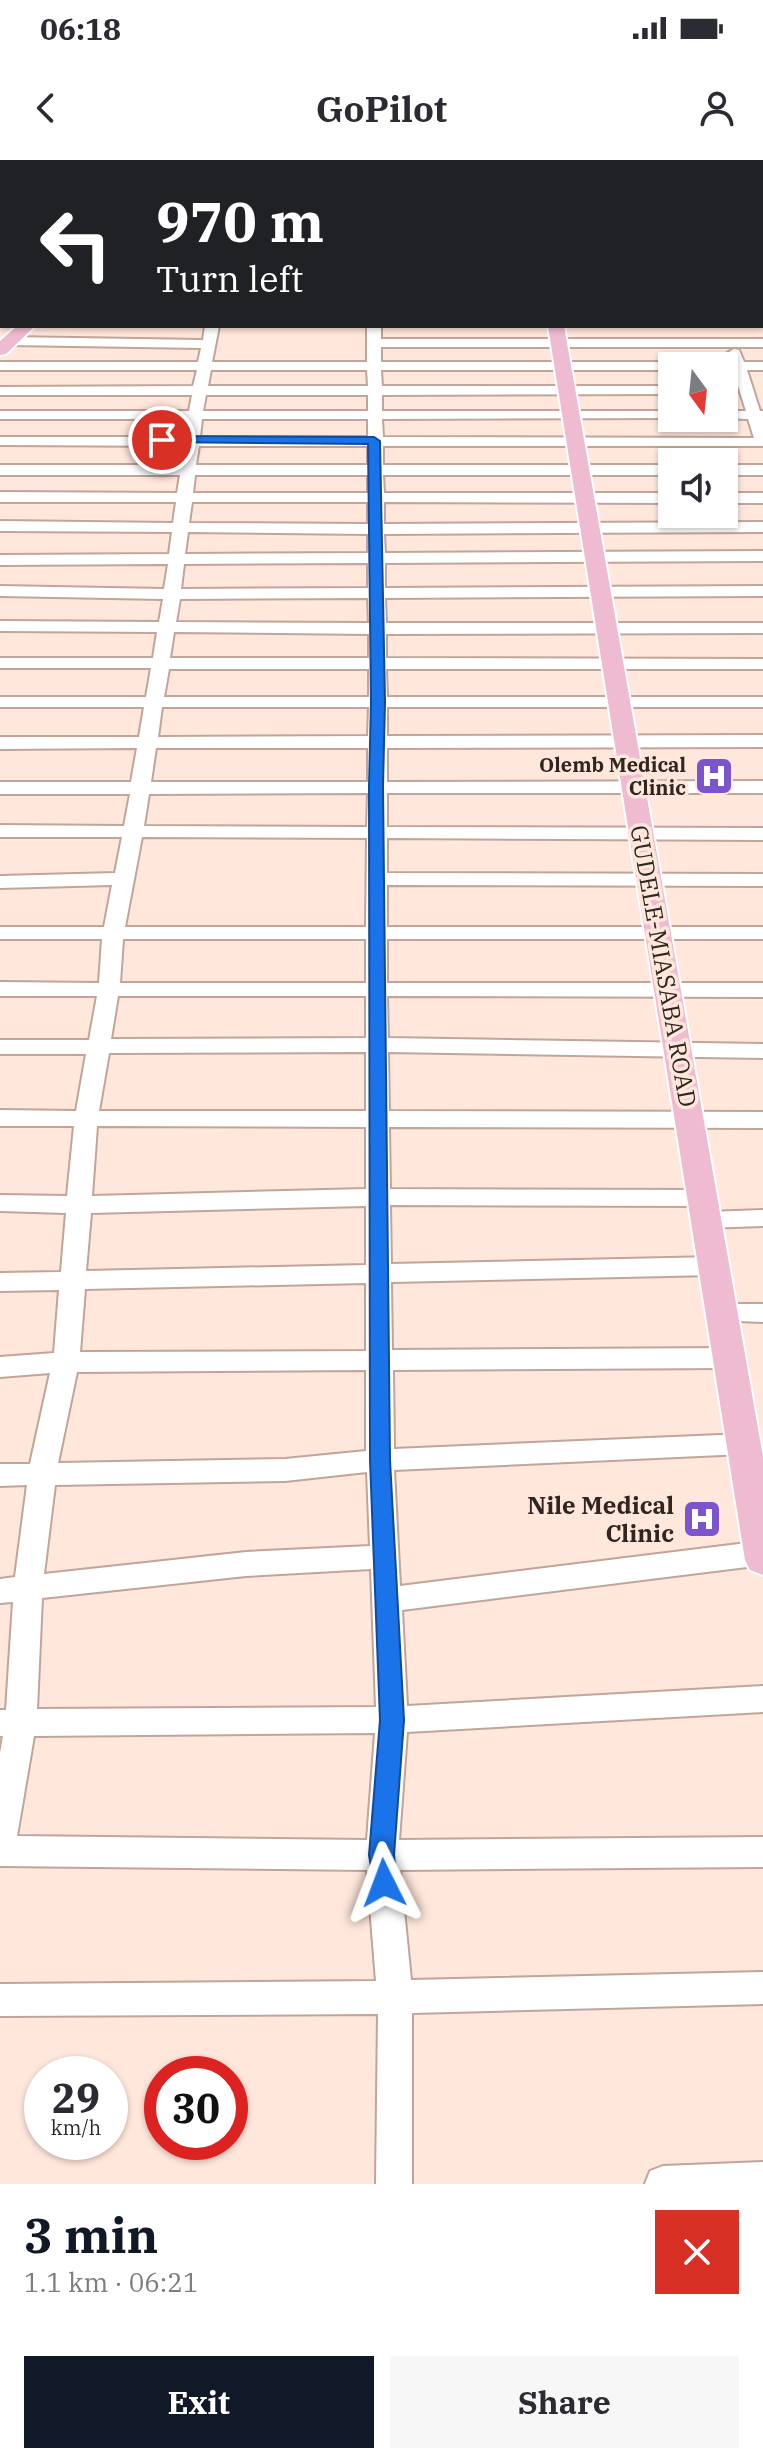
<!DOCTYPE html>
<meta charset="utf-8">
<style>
body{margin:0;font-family:"IBM Plex Serif",serif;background:#f7f7f7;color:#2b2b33;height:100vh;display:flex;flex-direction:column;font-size:30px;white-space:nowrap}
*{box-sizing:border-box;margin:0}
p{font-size:26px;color:#7c7c81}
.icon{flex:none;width:44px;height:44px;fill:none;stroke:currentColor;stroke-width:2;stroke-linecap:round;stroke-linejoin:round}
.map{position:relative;height:2024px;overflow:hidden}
.drawer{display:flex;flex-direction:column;background:#fff;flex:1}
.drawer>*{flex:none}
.banner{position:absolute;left:0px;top:0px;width:764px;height:168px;box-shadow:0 2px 6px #0004;background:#202124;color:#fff;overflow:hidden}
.needle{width:52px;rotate:165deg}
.fabs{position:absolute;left:658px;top:192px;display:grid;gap:16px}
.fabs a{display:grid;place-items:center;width:80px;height:80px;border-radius:0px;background:#fff;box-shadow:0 2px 6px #0004;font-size:40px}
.speed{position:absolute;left:24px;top:1896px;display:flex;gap:16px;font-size:40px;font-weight:700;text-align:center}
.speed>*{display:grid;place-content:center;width:104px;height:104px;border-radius:50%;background:#fff;box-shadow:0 2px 6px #0004;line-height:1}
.speed small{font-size:20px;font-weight:400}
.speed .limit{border:12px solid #d22;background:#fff;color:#111}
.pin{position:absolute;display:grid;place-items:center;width:68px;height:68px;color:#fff;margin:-34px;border:4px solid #fff;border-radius:50%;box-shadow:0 2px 8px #0007}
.me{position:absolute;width:88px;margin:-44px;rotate:357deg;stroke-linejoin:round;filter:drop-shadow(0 0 6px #0008)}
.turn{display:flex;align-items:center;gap:28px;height:168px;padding:0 24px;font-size:36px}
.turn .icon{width:104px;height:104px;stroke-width:2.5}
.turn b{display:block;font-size:56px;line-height:68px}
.round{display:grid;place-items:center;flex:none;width:84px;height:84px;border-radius:0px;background:#f7f7f7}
.headline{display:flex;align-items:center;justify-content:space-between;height:136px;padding:0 24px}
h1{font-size:48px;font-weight:700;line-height:60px;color:#111827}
.cta{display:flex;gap:16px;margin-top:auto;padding:16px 24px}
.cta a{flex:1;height:92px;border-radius:0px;background:#111827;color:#fff;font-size:32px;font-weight:700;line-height:92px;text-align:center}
.cta a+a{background:#f7f7f7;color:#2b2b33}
.status{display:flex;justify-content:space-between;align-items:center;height:56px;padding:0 40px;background:#fff;direction:ltr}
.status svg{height:22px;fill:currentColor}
header{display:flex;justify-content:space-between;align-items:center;height:104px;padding:0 24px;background:#fff;font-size:36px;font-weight:700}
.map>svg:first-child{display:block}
</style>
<div class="status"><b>06:18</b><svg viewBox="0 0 49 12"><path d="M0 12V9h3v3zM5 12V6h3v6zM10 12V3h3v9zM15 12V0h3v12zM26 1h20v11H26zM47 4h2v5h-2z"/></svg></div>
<header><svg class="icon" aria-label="back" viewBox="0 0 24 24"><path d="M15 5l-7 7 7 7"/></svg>GoPilot<svg class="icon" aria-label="person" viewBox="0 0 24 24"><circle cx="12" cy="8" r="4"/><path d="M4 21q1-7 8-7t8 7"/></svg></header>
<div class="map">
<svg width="763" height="2024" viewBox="0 0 763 2024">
<rect width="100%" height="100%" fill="#ffe7dc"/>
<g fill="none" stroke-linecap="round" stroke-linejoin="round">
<g stroke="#c0a598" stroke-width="4">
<g id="minor">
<polygon points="7,0 38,0 5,2"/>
<rect x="131" y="0" width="12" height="2"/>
<rect x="231" y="0" width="12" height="2"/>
<rect x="367" y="0" width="12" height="2"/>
<rect x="665" y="0" width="12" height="2"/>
<rect x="762" y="4" width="1" height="6"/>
<rect x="0" y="20" width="2" height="6"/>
<rect x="762" y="21" width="1" height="6"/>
<rect x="0" y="43" width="2" height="8"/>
<rect x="762" y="54" width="1" height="8"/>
<rect x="0" y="66" width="2" height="8"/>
<rect x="762" y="73" width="1" height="8"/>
<rect x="0" y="91" width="2" height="8"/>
<rect x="762" y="96" width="1" height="8"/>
<polygon points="2,113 2,121 0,122 0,114"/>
<rect x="762" y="115" width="1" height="8"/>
<rect x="762" y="135" width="1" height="8"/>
<rect x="0" y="140" width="2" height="8"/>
<rect x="762" y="157" width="1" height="8"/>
<path d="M205,166H219L212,202H367V166H381V179H763V187H381V202H730L727,193L734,189L739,190L744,202H763V210H747L760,251H763V286H383V305H672V315H383L384,333H672V343L384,342V364L763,362V372L384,374L385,393L763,391V401L385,403V428L763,426V436L385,438L386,463H763V473L386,474V498L763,499V509H386L387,537H763V547H387V576L763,575V587L387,588V622L763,621V633H387V667L763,668V680L387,678V713L763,714V726L387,725V767H763V779H387V823H763V837L387,836L388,878L763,884V898L388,892L389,951L763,952V968L389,967L390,1029L703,1030L712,1032L715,1038L712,1044L703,1046L390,1045L391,1104L714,1097L723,1100L727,1106L723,1112L714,1115L391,1122L392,1190L729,1188L738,1191L742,1198L738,1205L729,1208L393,1210L394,1289L744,1274L754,1277L758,1284L754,1291L744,1294L394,1310L400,1426L763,1381V1405L402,1450L407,1546L763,1526V1552L407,1572L399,1680L763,1677V1707L400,1710L411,1820L763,1812V1844L412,1853V2024H376L378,1854L0,1856V1824L376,1821L367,1710L0,1706V1593L3,1576H0V1550H6L13,1442L0,1443V1419L15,1417L27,1325L0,1326V1304H30L50,1213L0,1217V1197L54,1193L59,1130L0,1131V1113L61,1112L66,1053L0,1051V1035L67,1036L74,966H0V950L76,951L86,894H0V880H89L97,836H0V822L99,823L102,779H0V767H104L112,725L0,728V716L115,713L122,677H0V665L124,666L130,634H0V622H131L137,588L0,589V577H139L144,547H0V537H146L151,508H0V498H153L157,472L0,471V461L159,462L163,439L0,436V426L164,429L168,404L0,405V395L169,394L172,372L0,371V361L173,363L176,342H0V332L177,333L180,315H0V305H181L184,286L0,285V277H185L187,259H0V251H189L192,235H0V227L193,226L197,210H0V202H198L201,188L9,185L2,181L9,177L203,180ZM672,206H724V210H733L746,251H724V258H719L748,259L754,278L383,277L382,259L677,258H672V251H382V235L672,234V226H382L381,210H672ZM211,210H367L368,226H208ZM206,235H368V251H203ZM202,259H368V277H200ZM199,286H368V305H196ZM195,315H368V333H193ZM192,342H368V364L189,363ZM188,372L368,374V393L185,394ZM368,403V428L181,429L184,404ZM368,438L369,463L176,462L180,439ZM174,472L369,474V498H170ZM169,509H369V537H164ZM162,547H369L368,576L158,577ZM156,588H368V622H151ZM368,633L367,667L144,666L149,634ZM142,677L367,678L366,767H125ZM123,779H366V823H120ZM118,836H366V878L111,879ZM366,892V951H99L109,893ZM97,966L366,967V1029L92,1036ZM366,1046V1105L86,1111L91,1053ZM366,1123V1191L80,1192L85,1129ZM366,1210V1291L285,1299L58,1303L77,1212ZM367,1312L370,1386L246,1392L44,1414L55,1325L285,1321ZM371,1409L376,1547L37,1549L42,1438L246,1416ZM375,1573L367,1680L17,1676L34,1576Z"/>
<rect x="724" y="305" width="39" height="10"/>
<rect x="724" y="333" width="39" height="10"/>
<polygon points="763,1050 763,1066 706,1068 697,1066 694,1060 697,1054 706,1052"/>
<polygon points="722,1144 763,1144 763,1162 713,1160 709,1153 713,1146"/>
<polygon points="763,2002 763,2024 645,2024 650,2011 663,2006"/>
</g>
</g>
<g stroke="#fff" stroke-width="4">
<g id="major">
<polygon points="519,0 533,0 534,2 520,2"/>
<polygon points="17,166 35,166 6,194 0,195 0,181"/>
<polygon points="548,166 564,166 763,1297 763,1415 750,1410 745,1400"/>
</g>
</g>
<use href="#minor" fill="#fff" fill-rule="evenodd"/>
<use href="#major" fill="#eebbd1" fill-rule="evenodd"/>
</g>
<polygon fill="#1a73e8" stroke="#114b97" stroke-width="2" points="162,276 374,277 380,281 385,542 383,626 390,1300 404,1560 394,1695 397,1723 393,1731 384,1735 375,1731 369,1695 380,1560 370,1300 369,626 371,542 368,284 158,282 156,280"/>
<defs>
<g id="hospital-square" transform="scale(2)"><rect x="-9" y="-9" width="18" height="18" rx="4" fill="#7b54ce" stroke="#ffe7dc"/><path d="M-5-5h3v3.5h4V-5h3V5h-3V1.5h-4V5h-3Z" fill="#fff"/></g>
</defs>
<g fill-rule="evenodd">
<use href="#hospital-square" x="714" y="616"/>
<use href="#hospital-square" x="702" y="1359"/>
</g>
<g text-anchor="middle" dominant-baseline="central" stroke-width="7" stroke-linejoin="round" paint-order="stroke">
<g font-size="20" font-weight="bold" fill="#302520" stroke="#ffe7dc" text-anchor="end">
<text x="686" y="604">Olemb Medical<tspan x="686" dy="23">Clinic</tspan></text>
</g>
<g font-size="24" fill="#302520" stroke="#ffe7dc">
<text transform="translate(664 806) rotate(80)">GUDELE-MIASABA ROAD</text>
</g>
<g font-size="24" font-weight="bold" fill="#302520" stroke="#ffe7dc" text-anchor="end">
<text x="674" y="1345">Nile Medical<tspan x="674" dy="28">Clinic</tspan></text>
</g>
</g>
</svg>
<div class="fabs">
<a><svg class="needle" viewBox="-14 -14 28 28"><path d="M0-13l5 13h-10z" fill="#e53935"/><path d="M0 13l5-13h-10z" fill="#7c7c81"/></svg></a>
<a><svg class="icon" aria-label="sound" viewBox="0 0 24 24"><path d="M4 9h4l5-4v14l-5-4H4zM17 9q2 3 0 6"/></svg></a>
</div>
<div class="speed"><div>29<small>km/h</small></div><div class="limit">30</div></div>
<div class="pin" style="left:162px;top:280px;background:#d93025"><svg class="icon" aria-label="arrive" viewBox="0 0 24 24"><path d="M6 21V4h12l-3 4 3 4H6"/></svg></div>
<svg class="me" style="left:384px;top:1723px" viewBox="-20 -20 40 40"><path d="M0-17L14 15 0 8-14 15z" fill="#1a73e8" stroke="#fff" stroke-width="4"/></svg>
<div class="banner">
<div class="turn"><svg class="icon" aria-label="left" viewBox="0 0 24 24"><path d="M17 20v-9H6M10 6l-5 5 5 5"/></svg><div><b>970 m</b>Turn left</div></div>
</div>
</div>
<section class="drawer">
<div class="headline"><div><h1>3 min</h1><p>1.1 km · 06:21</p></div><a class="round" style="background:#d93025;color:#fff"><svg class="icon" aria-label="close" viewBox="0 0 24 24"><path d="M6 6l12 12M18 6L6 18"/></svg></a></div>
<div class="cta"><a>Exit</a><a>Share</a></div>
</section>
